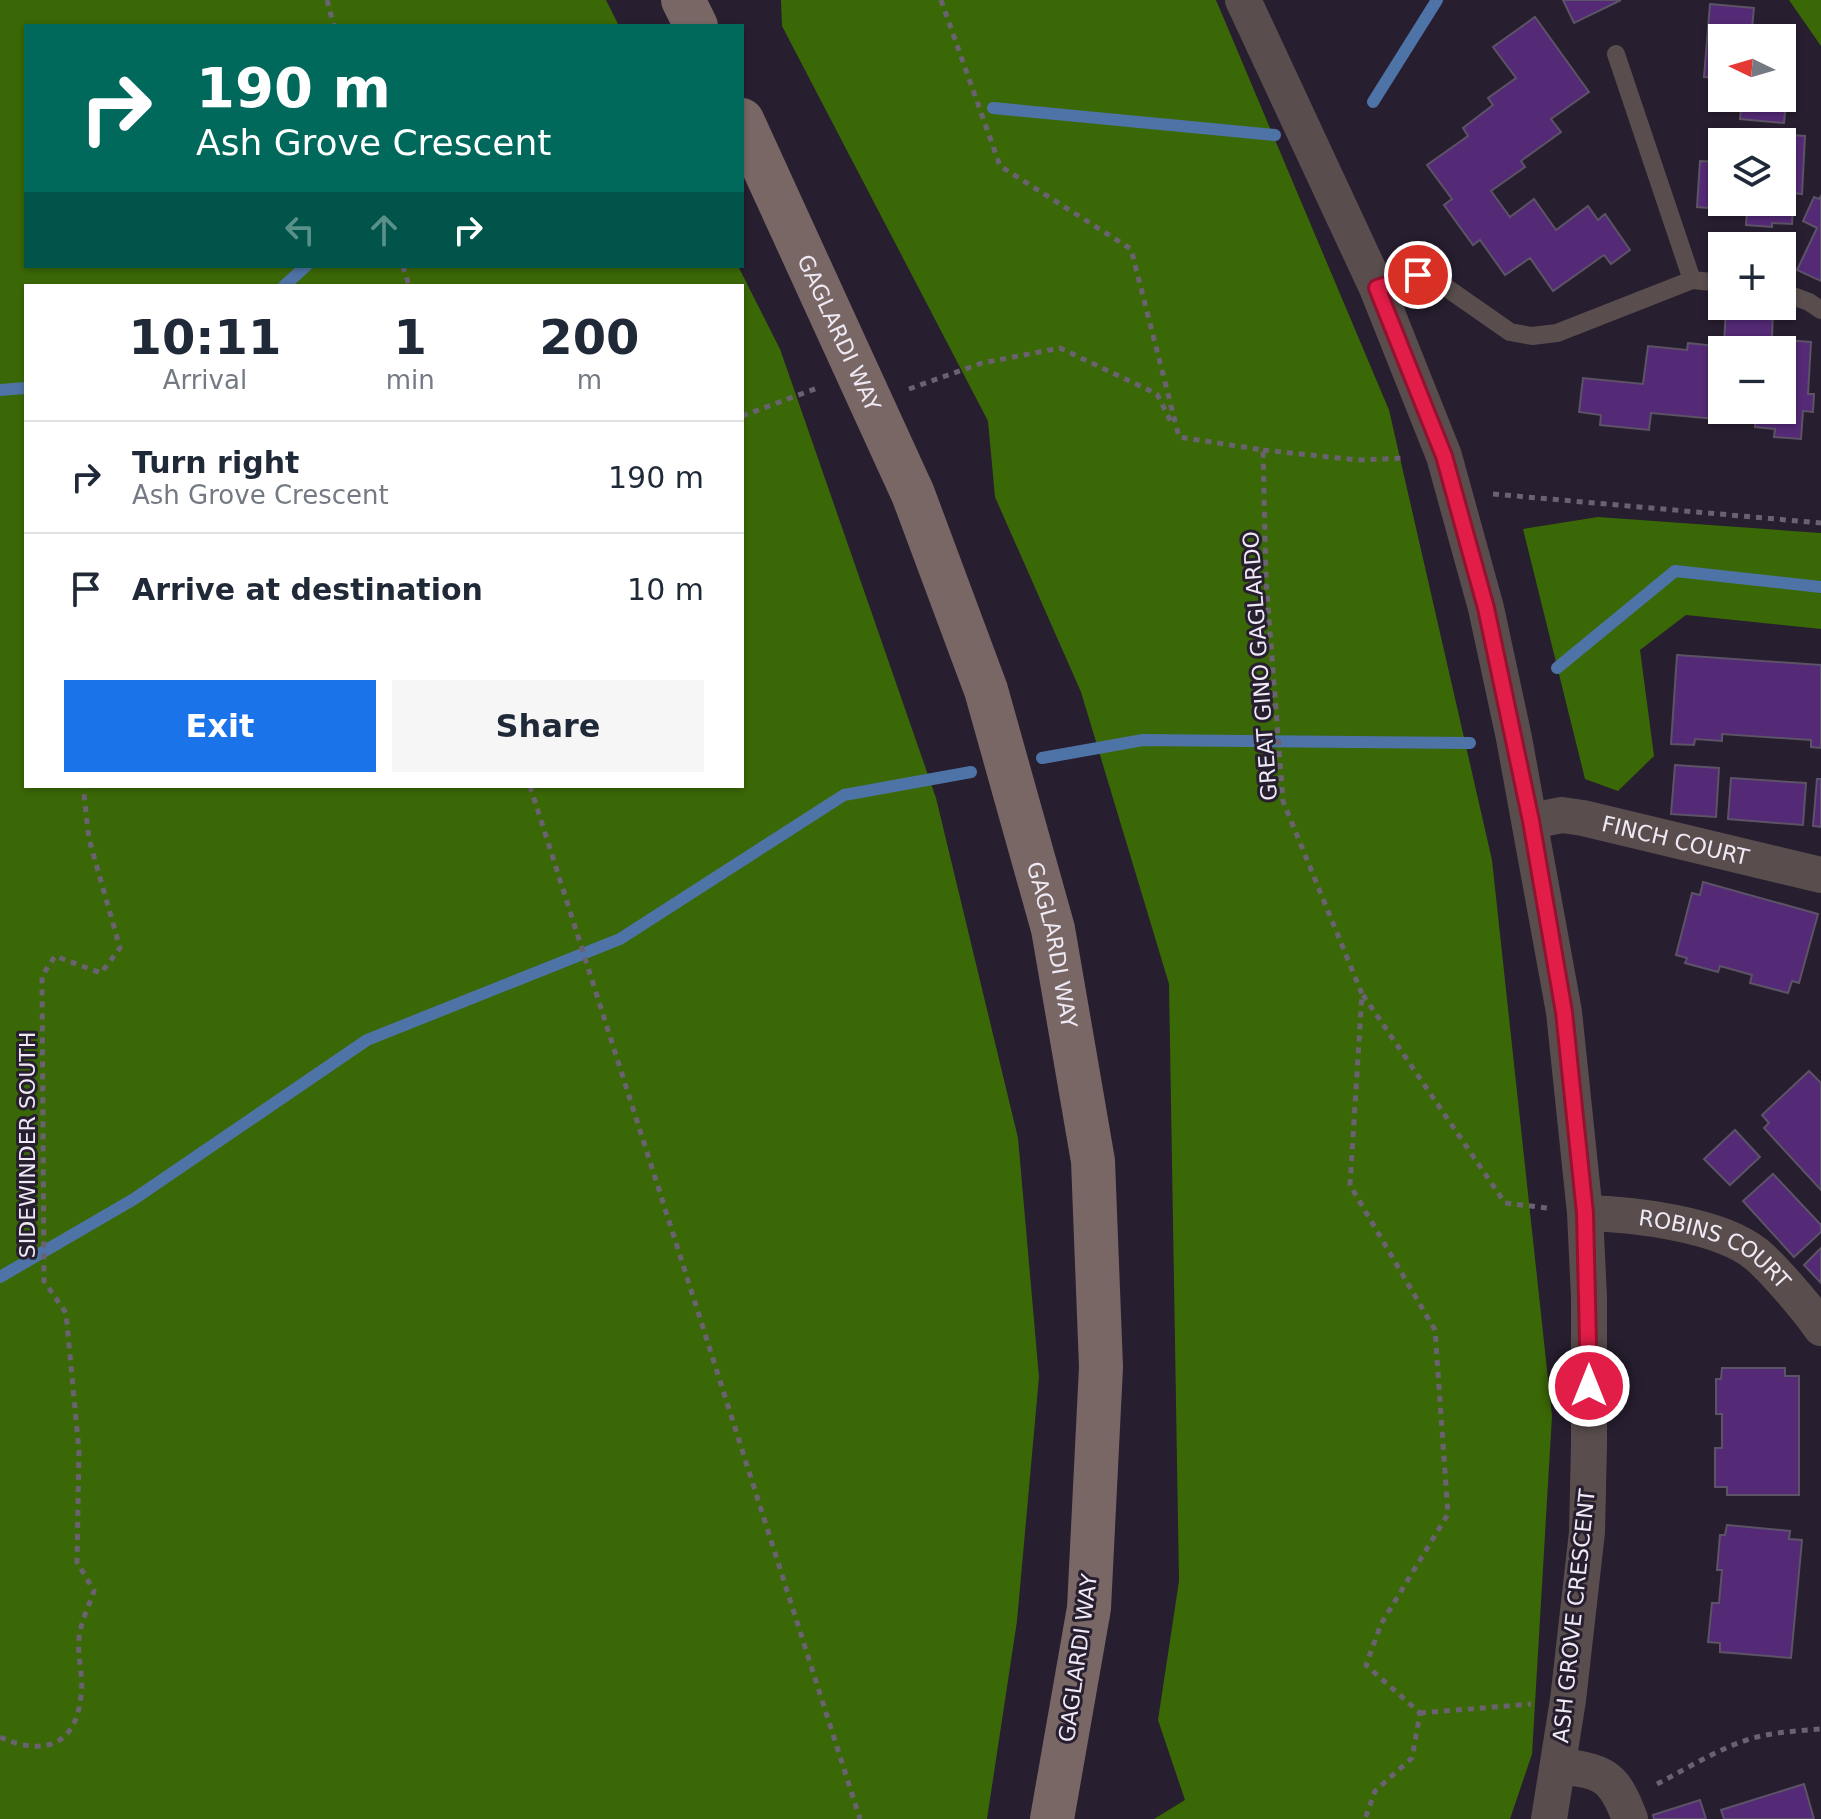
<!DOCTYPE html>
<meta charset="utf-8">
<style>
body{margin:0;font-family:"DejaVu Sans",sans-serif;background:#f6f6f7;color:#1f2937;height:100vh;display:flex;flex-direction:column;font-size:30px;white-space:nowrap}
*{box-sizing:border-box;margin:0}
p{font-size:26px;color:#747a83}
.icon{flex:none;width:44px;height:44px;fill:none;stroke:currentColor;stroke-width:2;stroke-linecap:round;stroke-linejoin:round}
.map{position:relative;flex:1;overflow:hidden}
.side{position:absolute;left:24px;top:284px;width:720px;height:504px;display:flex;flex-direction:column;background:#fff;border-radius:0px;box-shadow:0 2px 6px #0004}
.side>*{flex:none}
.hud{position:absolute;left:24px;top:24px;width:720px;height:244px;border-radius:0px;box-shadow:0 2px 6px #0004;background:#00695c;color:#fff;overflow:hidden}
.needle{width:52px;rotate:275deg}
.fabs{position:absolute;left:1708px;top:24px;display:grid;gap:16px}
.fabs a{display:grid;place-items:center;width:88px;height:88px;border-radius:0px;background:#fff;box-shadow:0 2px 6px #0004;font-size:40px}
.pin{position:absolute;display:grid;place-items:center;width:68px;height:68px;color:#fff;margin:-34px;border:4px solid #fff;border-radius:50%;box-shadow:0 2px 8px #0007}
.me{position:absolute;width:88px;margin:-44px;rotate:0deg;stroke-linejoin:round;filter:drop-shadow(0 0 6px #0008)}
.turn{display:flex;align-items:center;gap:28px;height:168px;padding:0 40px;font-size:36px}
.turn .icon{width:104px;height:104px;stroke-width:2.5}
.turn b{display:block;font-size:56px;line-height:68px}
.lanes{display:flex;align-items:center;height:76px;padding:0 40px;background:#0003;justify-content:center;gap:40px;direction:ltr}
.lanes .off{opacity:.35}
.eta{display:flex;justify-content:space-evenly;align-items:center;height:136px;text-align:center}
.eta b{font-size:48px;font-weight:800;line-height:56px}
.action{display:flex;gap:16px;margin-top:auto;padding:16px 40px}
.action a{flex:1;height:92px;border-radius:0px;background:#1a73e8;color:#fff;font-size:32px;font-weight:800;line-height:92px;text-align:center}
.action a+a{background:#f6f6f7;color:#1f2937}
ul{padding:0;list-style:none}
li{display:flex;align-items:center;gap:24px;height:112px;padding:0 40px;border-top:2px solid #e0e1e3}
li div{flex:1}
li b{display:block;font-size:30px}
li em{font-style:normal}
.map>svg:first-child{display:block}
</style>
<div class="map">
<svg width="1821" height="1819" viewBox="0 0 1821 1819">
<rect width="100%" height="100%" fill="#271e2f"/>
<g fill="#3b6806" fill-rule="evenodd">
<path d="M0,0H606L619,26H26V266H738L780,349L936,798L1018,1138L1039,1377L1017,1621L987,1819H0ZM26,286H742V786H26Z"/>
<polygon points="781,0 1216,0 1389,410 1492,860 1552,1416 1532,1754 1510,1819 1154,1819 1185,1800 1158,1720 1179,1581 1169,984 1081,692 995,497 988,421 782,26"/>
<polygon points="1789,0 1821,0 1821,46"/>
<polygon points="1598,517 1821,533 1821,629 1686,615 1640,650 1654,756 1618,791 1585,779 1523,529"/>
</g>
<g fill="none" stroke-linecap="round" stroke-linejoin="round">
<g stroke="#4e73a6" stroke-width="12">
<polyline points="1373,102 1437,0"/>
<polyline points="993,108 1275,135"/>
<polyline points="284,286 306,266"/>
<polyline points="0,390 26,388"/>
<polyline points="1557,668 1675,571 1821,587"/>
<polyline points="1042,758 1143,740 1470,743"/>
<polyline points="0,1277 134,1199 367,1040 620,939 844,795 971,772"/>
</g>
</g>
<g fill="#542976" stroke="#5c5366" stroke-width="2">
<polygon points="1563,0 1621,0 1574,23"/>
<polygon points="1710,4 1754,8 1751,38 1722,38 1722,78 1704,77"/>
<polygon points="1535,17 1589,92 1551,119 1561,132 1521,161 1525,167 1491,191 1510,217 1534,199 1556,230 1588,206 1598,220 1605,214 1630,250 1611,264 1604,255 1553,291 1530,258 1505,275 1480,240 1473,245 1444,205 1452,199 1427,165 1468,136 1463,128 1493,105 1488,98 1516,78 1493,47"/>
<polygon points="1782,52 1791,53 1784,123 1740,119 1742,98 1782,98"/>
<polygon points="1748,132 1805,136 1802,194 1794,193 1792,224 1772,223 1772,227 1746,225 1747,211 1697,207 1700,161 1722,162 1722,202 1782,202 1782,142 1748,142"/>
<polygon points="1821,196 1821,281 1797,270 1817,228 1803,221 1814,197 1819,199"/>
<polygon points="1726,307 1773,310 1772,339 1811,342 1808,394 1814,394 1813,412 1803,411 1801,439 1774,437 1775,429 1755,427 1756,410 1782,410 1782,350 1724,346"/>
<polygon points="1688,343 1733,348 1733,350 1722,350 1722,410 1727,410 1726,420 1651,413 1649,430 1600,425 1601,415 1579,412 1583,378 1643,384 1648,346 1687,350"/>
<polygon points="1677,655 1821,665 1821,748 1811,747 1811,740 1722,734 1722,741 1695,739 1694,745 1671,744"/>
<polygon points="1675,765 1719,768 1716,817 1671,814"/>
<polygon points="1731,778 1806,783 1803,825 1728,819"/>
<polygon points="1817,779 1821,779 1821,827 1813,826"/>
<polygon points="1703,882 1818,914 1799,983 1792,981 1788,993 1750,983 1752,975 1720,966 1718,972 1685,963 1687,958 1676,955 1692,893 1700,895"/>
<polygon points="1809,1071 1821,1083 1821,1190 1764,1128 1769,1123 1762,1115"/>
<polygon points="1735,1130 1760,1157 1730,1185 1704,1159"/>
<polygon points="1773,1174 1821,1225 1821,1232 1794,1257 1743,1201"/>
<polygon points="1821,1248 1821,1283 1804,1265"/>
<polygon points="1722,1368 1785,1368 1785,1376 1799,1376 1799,1495 1727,1495 1727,1487 1715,1487 1715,1448 1722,1448 1722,1414 1716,1414 1716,1379 1721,1379"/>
<polygon points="1727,1525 1790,1531 1789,1539 1802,1540 1791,1658 1720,1652 1720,1643 1708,1642 1712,1603 1719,1603 1722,1570 1717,1570 1720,1535 1725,1535"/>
<polygon points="1804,1784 1814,1819 1724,1819 1721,1810"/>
<polygon points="1700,1800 1706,1819 1654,1819 1653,1815"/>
</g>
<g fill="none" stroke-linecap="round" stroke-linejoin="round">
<g stroke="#6a6271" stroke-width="5" stroke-dasharray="6 6" stroke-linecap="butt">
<polyline points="327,0 334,26"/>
<polyline points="941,0 1000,166 1131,249 1179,437 1263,450 1266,580 1283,801 1362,994 1350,1185 1435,1330 1448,1514 1381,1624 1366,1665 1420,1713 1412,1758 1375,1791 1365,1819"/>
<polyline points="403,266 409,286"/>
<polyline points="909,389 982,363 1060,348 1157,394 1172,424"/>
<polyline points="742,416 820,387"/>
<polyline points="1263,450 1358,460 1405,458"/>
<polyline points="1493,494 1821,523"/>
<polyline points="530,786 860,1819"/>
<polyline points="1363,995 1505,1203 1547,1208"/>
<polyline points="1420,1713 1531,1704"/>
<path d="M0,1737C42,1756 76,1747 81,1696C84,1677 77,1657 79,1639C80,1623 89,1606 94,1591L77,1562L79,1451L66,1313L44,1281L42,976L55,956L101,973L120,948L89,839L83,786"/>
<path d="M1657,1784C1688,1768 1719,1748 1753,1738C1775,1732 1798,1731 1821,1729"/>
</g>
<g stroke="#594e4d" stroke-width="18">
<polyline points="1616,54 1692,280"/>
<polyline points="1377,288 1418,275 1434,279 1510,332 1532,336 1557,333 1692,280 1722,283"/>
<polyline points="1782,292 1809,302 1821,310"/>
</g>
<g stroke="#594e4d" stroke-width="36">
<polyline points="1243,0 1377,288 1444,456 1486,608 1514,738 1564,1012 1585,1213 1589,1298 1589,1445 1587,1532 1568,1700 1549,1819"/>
<path id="s1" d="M1531,821L1562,815L1583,818L1821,875"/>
<path id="s2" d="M1585,1213C1632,1214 1719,1224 1756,1254C1773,1268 1809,1310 1821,1328"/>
<path d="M1559,1766C1603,1771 1614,1775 1630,1819"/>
</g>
<g stroke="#786765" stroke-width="44">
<polyline points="683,0 696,26"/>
<path id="s3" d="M742,120L913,494L986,690L1053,929L1093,1161L1101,1367L1089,1608L1052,1819"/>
</g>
</g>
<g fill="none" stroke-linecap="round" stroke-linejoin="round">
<g stroke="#92132f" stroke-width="20">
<polyline id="route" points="1418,275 1377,288 1444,456 1486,608 1531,821 1564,1012 1585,1213 1589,1386"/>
</g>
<use href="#route" stroke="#e11d48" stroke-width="14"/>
</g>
<g text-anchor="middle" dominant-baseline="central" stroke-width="6" stroke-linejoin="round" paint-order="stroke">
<g font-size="22" fill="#eee9f4" stroke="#271e2f">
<text stroke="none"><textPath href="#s3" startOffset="234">GAGLARDI WAY</textPath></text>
<text transform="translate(1260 666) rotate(-94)">GREAT GINO GAGLARDO</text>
<text stroke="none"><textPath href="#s1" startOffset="148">FINCH COURT</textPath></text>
<text stroke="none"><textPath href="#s3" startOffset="884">GAGLARDI WAY</textPath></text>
<text transform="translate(27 1145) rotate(-90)">SIDEWINDER SOUTH</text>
<text stroke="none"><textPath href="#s2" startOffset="138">ROBINS COURT</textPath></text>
<text transform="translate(1574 1616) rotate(-84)">ASH GROVE CRESCENT</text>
<text transform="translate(1078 1658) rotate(-82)">GAGLARDI WAY</text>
</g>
</g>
</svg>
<div class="fabs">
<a><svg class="needle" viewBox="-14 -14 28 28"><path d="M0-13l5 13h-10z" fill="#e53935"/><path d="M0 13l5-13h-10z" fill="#747a83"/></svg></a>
<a><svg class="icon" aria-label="layers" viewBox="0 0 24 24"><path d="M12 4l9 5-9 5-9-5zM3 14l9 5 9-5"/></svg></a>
<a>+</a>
<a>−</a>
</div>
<div class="pin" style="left:1418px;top:275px;background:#d93025"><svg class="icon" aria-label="arrive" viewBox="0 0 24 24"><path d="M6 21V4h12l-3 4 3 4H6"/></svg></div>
<svg class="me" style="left:1589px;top:1386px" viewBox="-20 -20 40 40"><circle r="17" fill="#e11d48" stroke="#fff" stroke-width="3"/><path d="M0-11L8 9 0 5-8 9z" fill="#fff"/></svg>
<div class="hud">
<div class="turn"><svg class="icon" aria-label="right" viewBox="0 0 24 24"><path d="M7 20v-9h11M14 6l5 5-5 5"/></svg><div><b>190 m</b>Ash Grove Crescent</div></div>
<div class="lanes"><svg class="icon off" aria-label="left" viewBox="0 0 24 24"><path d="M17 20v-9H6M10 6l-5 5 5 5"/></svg><svg class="icon off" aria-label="ahead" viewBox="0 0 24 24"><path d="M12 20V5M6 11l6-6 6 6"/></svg><svg class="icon" aria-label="right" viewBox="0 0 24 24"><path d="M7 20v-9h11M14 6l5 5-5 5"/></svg></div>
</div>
<section class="side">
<div class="eta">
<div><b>10:11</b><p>Arrival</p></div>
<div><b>1</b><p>min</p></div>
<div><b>200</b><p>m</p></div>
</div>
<ul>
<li><svg class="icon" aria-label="right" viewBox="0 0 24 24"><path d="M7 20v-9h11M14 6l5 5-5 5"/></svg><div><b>Turn right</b><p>Ash Grove Crescent</p></div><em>190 m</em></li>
<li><svg class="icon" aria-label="arrive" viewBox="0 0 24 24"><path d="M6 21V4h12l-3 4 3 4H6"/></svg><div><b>Arrive at destination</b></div><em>10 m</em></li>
</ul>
<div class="action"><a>Exit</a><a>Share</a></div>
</section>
</div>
